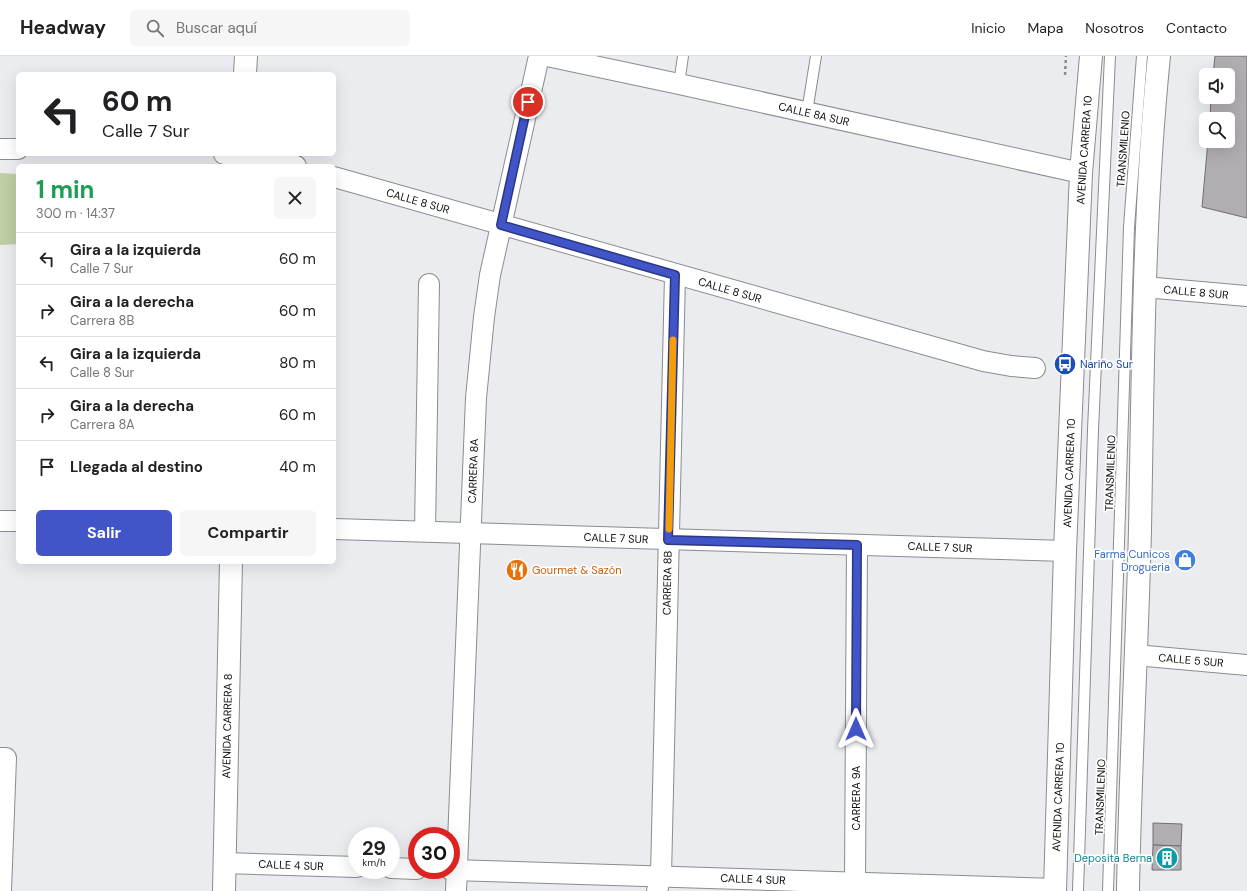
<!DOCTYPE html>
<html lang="es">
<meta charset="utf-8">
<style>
body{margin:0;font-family:"DM Sans",sans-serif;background:#f6f6f6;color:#202124;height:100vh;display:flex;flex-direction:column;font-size:15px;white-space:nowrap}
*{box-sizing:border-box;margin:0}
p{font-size:13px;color:#757577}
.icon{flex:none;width:22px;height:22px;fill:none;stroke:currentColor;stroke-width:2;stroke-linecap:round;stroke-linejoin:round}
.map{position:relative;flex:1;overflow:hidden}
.side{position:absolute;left:16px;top:108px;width:320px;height:400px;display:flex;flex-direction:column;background:#fff;border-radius:6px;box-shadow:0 4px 16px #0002}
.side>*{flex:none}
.guide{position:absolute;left:16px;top:16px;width:320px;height:84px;border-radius:6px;box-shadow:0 4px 16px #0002;background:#fff;color:#202124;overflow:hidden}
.tools{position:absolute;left:1199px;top:12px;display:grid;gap:8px}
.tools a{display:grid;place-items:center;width:36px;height:36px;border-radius:6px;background:#fff;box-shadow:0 4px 16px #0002;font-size:20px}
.speed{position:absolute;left:348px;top:771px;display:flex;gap:8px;font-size:20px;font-weight:700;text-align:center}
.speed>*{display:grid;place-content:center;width:52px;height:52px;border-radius:50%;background:#fff;box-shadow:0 4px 16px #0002;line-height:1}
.speed small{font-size:10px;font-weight:400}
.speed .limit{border:6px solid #d22;background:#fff;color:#111}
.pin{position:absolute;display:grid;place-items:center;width:34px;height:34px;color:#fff;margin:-17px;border:2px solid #fff;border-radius:50%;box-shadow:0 1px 4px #0007}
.me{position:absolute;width:44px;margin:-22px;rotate:0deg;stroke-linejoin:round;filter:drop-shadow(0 0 3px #0008)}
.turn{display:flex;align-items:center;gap:14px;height:84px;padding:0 20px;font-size:18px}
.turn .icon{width:52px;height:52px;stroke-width:2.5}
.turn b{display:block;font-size:28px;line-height:34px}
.round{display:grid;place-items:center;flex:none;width:42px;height:42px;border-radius:6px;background:#f6f6f6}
.head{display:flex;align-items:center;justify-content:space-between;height:68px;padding:0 20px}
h1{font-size:24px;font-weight:700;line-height:30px;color:#1e9e55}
.cta{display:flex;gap:8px;margin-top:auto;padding:8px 20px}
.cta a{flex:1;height:46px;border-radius:6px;background:#4154c8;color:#fff;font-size:16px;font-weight:700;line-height:46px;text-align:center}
.cta a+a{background:#f6f6f6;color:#202124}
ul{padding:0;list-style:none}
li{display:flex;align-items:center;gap:12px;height:52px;padding:0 20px;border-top:1px solid #e0e0e0}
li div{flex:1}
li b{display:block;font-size:15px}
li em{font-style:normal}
header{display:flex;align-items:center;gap:24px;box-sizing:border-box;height:56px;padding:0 20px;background:#fff;border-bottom:1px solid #e0e0e0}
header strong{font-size:19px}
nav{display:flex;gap:22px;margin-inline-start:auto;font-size:14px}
.search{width:280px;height:36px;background:#f6f6f6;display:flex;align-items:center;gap:10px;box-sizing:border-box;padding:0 14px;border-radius:6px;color:#757577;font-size:15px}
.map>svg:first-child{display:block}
</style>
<header>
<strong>Headway</strong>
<div class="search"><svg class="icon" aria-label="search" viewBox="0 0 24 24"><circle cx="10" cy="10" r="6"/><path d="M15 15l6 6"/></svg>Buscar aquí</div>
<nav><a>Inicio</a><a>Mapa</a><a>Nosotros</a><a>Contacto</a></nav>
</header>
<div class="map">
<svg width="1247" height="835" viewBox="0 0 1247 835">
<rect width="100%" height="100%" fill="#eaecef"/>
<polygon fill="#bfcea3" points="0,117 18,118 18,188 0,189"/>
<g fill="#b1aeb2" stroke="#716e72">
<polygon points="1215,0 1247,0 1247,162 1202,151 1208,85 1228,85 1228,63 1210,63 1211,41 1228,41 1228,19 1213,19"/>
<polygon points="1180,497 1192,497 1191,510 1179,510"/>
<polygon points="1153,767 1182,768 1181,790 1153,789"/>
<polygon points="1153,789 1181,790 1181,814 1152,814"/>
</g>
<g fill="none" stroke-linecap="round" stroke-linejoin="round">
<g stroke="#8a8c8f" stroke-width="12">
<g id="lane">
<polyline points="679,28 683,0"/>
<polyline points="807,56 816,0"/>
<polyline points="1078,835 1093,374 1110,0"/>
<polyline points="1108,835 1129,171 1142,0"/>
</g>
</g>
<g stroke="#8a8c8f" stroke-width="22">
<g id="street">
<polyline points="547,0 679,28 1081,117"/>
<polyline points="0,93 18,93"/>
<polyline points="224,98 258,100 296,110"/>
<polyline points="334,121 983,305 1011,310 1035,312"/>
<polyline points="1144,231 1247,240"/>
<polyline points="0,465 18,465"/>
<polyline points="334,473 1065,495"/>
<polyline points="425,475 429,228"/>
<polyline points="1135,599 1247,609"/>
<polyline points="0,702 6,702 1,835"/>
<polyline points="224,807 357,811"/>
<polyline points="391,812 417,813"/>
<polyline points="451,814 1056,833"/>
<polyline points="855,826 857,489"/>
<polyline points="456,835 476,342 484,261 490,219 539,0"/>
<polyline points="657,835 661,820 675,219"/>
</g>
</g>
<g stroke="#8a8c8f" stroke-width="24">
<g id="secondary">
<polyline points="245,18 246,0"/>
<polyline points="240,110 240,98"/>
<polyline points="224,835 231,506"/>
</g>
</g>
<g stroke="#8a8c8f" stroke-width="24">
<g id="primary">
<polyline points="1055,835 1065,495 1081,117 1091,0"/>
<path d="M1128,835C1130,715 1137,594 1140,474C1143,316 1143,158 1159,0"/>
</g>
</g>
<polyline stroke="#8a8b8d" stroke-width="2.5" stroke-dasharray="3 3" stroke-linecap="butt" points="1065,19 1066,0"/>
<use href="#lane" stroke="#fff" stroke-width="10"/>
<use href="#street" stroke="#fff" stroke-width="20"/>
<use href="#secondary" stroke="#fff" stroke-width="22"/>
<use href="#primary" stroke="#fff" stroke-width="22"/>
</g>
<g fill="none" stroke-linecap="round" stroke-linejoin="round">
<g stroke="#2a3782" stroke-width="10">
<polyline id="route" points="528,46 501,169 675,219 668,484 857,489 856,673"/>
</g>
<use href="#route" stroke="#4154c8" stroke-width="7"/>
<polyline stroke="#f59e0b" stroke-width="7" points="669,473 673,284"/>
</g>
<defs>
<g id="bus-disc" transform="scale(1.15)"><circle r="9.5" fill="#1a4fb4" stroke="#fff"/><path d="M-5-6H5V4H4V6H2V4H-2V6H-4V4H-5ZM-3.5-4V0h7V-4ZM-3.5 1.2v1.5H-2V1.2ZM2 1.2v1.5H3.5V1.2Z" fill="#fff"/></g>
<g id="shop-disc" transform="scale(1.15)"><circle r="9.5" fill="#3f7fe0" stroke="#fff"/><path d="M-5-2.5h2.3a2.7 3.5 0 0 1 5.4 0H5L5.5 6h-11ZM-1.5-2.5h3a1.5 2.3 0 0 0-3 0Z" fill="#fff"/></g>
<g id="restaurant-disc" transform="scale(1.15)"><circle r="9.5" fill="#e8710a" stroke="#fff"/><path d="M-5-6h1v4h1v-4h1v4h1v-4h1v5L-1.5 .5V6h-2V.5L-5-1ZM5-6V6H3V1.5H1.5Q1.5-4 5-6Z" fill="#fff"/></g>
<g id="building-disc" transform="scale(1.15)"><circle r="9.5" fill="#0f9aa8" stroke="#fff"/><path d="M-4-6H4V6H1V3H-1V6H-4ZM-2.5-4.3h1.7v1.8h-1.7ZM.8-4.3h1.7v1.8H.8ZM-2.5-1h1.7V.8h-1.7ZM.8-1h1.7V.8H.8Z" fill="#fff"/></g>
</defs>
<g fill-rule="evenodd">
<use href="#bus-disc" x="1065" y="308"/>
<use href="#shop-disc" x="1185" y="504"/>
<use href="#restaurant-disc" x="517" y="514"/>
<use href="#building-disc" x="1167" y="802"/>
</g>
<g text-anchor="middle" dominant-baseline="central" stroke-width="3.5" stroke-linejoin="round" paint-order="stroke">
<g font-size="11" fill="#0b0c0d" stroke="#fff">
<text transform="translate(814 58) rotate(13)">CALLE 8A SUR</text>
<text transform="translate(1123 93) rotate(-86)">TRANSMILENIO</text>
<text transform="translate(1084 94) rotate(-86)">AVENIDA CARRERA 10</text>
<text transform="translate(418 145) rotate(16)">CALLE 8 SUR</text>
<text transform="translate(730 234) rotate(16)">CALLE 8 SUR</text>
<text transform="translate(1196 236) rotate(5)">CALLE 8 SUR</text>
<text transform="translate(473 415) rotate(-88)">CARRERA 8A</text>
<text transform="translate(1069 417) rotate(-88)">AVENIDA CARRERA 10</text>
<text transform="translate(1110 417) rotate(-88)">TRANSMILENIO</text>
<text transform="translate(616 482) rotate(2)">CALLE 7 SUR</text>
<text transform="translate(940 491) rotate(2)">CALLE 7 SUR</text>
<text transform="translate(667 527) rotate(-89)">CARRERA 8B</text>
<text transform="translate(1191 604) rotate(5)">CALLE 5 SUR</text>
<text transform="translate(227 670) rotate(-89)">AVENIDA CARRERA 8</text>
<text transform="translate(1058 741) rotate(-88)">AVENIDA CARRERA 10</text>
<text transform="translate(1100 741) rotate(-88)">TRANSMILENIO</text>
<text transform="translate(856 742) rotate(-90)">CARRERA 9A</text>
<text transform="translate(291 809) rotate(2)">CALLE 4 SUR</text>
<text transform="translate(753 823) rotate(2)">CALLE 4 SUR</text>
</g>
<g font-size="11" fill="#164399" stroke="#fff" text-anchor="start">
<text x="1080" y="308">Nariño Sur</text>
</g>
<g font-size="11" fill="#366cbe" stroke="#fff" text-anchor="end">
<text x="1170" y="498">Farma Cunicos<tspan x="1170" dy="13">Drogueria</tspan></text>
</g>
<g font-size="11" fill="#c56008" stroke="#fff" text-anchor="start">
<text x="532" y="514">Gourmet &amp; Sazón</text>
</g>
<g font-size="11" fill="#0d838f" stroke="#fff" text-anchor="end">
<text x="1152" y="802">Deposita Berna</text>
</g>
</g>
</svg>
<div class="tools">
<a><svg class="icon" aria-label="sound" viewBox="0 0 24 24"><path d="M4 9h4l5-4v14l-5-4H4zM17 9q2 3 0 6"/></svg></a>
<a><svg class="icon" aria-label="search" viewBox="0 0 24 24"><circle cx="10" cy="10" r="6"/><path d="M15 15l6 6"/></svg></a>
</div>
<div class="speed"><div>29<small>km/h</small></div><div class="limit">30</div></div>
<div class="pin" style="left:528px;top:46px;background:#d93025"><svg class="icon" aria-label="arrive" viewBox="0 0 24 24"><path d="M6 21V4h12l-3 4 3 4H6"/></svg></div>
<svg class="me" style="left:856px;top:673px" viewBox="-20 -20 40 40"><path d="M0-17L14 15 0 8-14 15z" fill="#4154c8" stroke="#fff" stroke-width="4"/></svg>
<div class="guide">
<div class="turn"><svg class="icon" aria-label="left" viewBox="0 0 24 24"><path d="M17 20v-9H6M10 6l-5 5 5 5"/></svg><div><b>60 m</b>Calle 7 Sur</div></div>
</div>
<section class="side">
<div class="head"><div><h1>1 min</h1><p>300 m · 14:37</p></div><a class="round"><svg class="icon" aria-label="close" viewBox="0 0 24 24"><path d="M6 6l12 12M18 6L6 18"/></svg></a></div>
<ul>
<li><svg class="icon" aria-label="left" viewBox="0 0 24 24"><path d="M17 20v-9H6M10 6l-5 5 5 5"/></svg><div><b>Gira a la izquierda</b><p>Calle 7 Sur</p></div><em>60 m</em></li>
<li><svg class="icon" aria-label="right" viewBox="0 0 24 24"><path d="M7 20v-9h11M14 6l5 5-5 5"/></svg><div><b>Gira a la derecha</b><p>Carrera 8B</p></div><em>60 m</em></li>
<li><svg class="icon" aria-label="left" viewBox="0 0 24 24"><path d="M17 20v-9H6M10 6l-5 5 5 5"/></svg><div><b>Gira a la izquierda</b><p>Calle 8 Sur</p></div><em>80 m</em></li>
<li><svg class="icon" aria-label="right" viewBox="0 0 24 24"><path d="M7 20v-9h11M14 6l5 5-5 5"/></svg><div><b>Gira a la derecha</b><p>Carrera 8A</p></div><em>60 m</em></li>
<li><svg class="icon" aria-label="arrive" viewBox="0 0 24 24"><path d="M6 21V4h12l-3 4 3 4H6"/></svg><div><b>Llegada al destino</b></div><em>40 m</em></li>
</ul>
<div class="cta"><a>Salir</a><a>Compartir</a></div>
</section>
</div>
